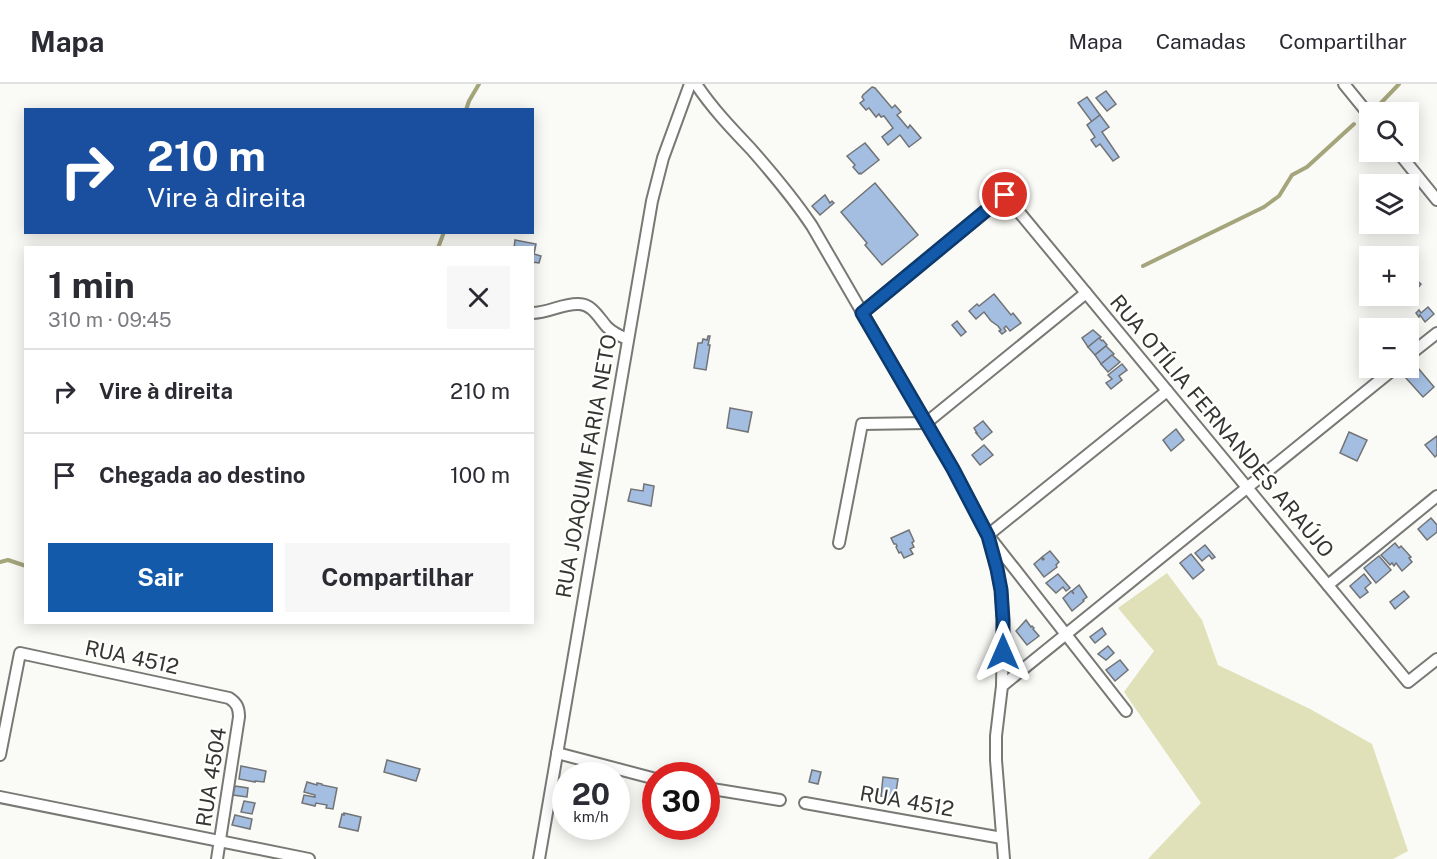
<!DOCTYPE html>
<html lang="pt">
<meta charset="utf-8">
<style>
body{margin:0;font-family:"Public Sans",sans-serif;background:#f7f7f7;color:#2b2b33;height:100vh;display:flex;flex-direction:column;font-size:22px;white-space:nowrap}
*{box-sizing:border-box;margin:0}
p{font-size:20px;color:#7c7c81}
.icon{flex:none;width:33px;height:33px;fill:none;stroke:currentColor;stroke-width:2;stroke-linecap:round;stroke-linejoin:round}
.map{position:relative;flex:1;overflow:hidden}
.side{position:absolute;left:24px;top:162px;width:510px;height:378px;display:flex;flex-direction:column;background:#fff;border-radius:0px;box-shadow:0 3px 15px #0003}
.side>*{flex:none}
.guide{position:absolute;left:24px;top:24px;width:510px;height:126px;border-radius:0px;box-shadow:0 3px 15px #0003;background:#1a4fa0;color:#fff;overflow:hidden}
.controls{position:absolute;left:1359px;top:18px;display:grid;gap:12px}
.controls a{display:grid;place-items:center;width:60px;height:60px;border-radius:0px;background:#fff;box-shadow:0 3px 15px #0003;font-size:30px}
.speed{position:absolute;left:552px;top:678px;display:flex;gap:12px;font-size:30px;font-weight:700;text-align:center}
.speed>*{display:grid;place-content:center;width:78px;height:78px;border-radius:50%;background:#fff;box-shadow:0 3px 15px #0003;line-height:1}
.speed small{font-size:15px;font-weight:400}
.speed .limit{border:9px solid #d22;background:#fff;color:#111}
.pin{position:absolute;display:grid;place-items:center;width:51px;height:51px;color:#fff;margin:-26px;border:3px solid #fff;border-radius:50%;box-shadow:0 2px 6px #0007}
.me{position:absolute;width:66px;margin:-33px;rotate:0deg;stroke-linejoin:round;filter:drop-shadow(0 0 4px #0008)}
.turn{display:flex;align-items:center;gap:21px;height:126px;padding:0 24px;font-size:27px}
.turn .icon{width:78px;height:78px;stroke-width:2.5}
.turn b{display:block;font-size:42px;line-height:51px}
.round{display:grid;place-items:center;flex:none;width:63px;height:63px;border-radius:0px;background:#f7f7f7}
.head{display:flex;align-items:center;justify-content:space-between;height:102px;padding:0 24px}
h1{font-size:36px;font-weight:700;line-height:45px}
.button{display:flex;gap:12px;margin-top:auto;padding:12px 24px}
.button a{flex:1;height:69px;border-radius:0px;background:#135aaa;color:#fff;font-size:24px;font-weight:700;line-height:69px;text-align:center}
.button a+a{background:#f7f7f7;color:#2b2b33}
ul{padding:0;list-style:none}
li{display:flex;align-items:center;gap:18px;height:84px;padding:0 24px;border-top:2px solid #e1e1e2}
li div{flex:1}
li b{display:block;font-size:22px}
li em{font-style:normal}
header{display:flex;align-items:center;gap:36px;box-sizing:border-box;height:84px;padding:0 30px;background:#fff;border-bottom:2px solid #e1e1e2}
header strong{font-size:28px}
nav{display:flex;gap:33px;margin-inline-start:auto;font-size:21px}
.map>svg:first-child{display:block}
</style>
<header>
<strong>Mapa</strong>
<nav><a>Mapa</a><a>Camadas</a><a>Compartilhar</a></nav>
</header>
<div class="map">
<svg width="1437" height="775" viewBox="0 0 1437 775">
<rect width="100%" height="100%" fill="#fafaf6"/>
<polygon fill="#e0e1b8" points="1167,489 1202,536 1218,581 1310,625 1372,660 1408,767 1393,775 1148,775 1201,719 1124,608 1154,567 1118,524"/>
<g fill="none" stroke-linecap="round" stroke-linejoin="round">
<g stroke="#a4a57b" stroke-width="4">
<polyline points="1379,21 1399,0"/>
<polyline points="466,26 469,17 479,0"/>
<polyline points="438,164 444,148"/>
<polyline points="1143,182 1264,123 1279,112 1292,91 1307,83 1354,40"/>
<polyline points="0,478 8,476 26,482"/>
</g>
</g>
<g fill="#a3bee1" stroke="#717375" stroke-width="1.5">
<polygon points="872,3 875,4 892,24 895,21 901,28 897,31 908,44 910,41 921,54 909,63 900,51 888,61 882,53 893,44 884,32 881,33 879,30 876,33 869,24 866,26 860,19 864,16 862,13 863,11"/>
<polygon points="1106,7 1116,20 1107,27 1096,14"/>
<polygon points="1087,13 1100,31 1092,38 1078,19"/>
<polygon points="1100,31 1109,43 1102,48 1119,73 1113,77 1100,60 1096,63 1091,56 1095,53 1087,41"/>
<polygon points="865,59 879,76 861,90 860,89 859,90 853,83 855,81 847,72"/>
<polygon points="875,99 918,151 882,181 865,161 867,159 841,128"/>
<polygon points="825,111 830,119 832,117 834,119 820,131 812,122"/>
<polygon points="515,156 536,160 534,170 541,172 539,179 532,178 532,164 514,164"/>
<polygon points="1413,193 1421,200 1412,211 1408,207 1408,198"/>
<polygon points="994,210 1011,231 1013,229 1021,239 1010,247 1006,242 1004,244 1006,247 1002,250 999,247 1001,246 998,242 991,237 984,228 976,235 969,227 977,220 979,222"/>
<polygon points="1428,223 1434,230 1425,238 1420,231 1419,233 1416,229 1419,226 1421,229"/>
<polygon points="957,237 966,248 961,252 952,241"/>
<polygon points="1093,246 1101,253 1088,263 1082,254"/>
<polygon points="708,252 710,252 708,261 710,261 706,286 694,284 698,259 702,259 703,255 707,256"/>
<polygon points="1099,254 1102,257 1103,256 1107,261 1095,271 1088,263"/>
<polygon points="1106,262 1114,270 1101,280 1095,271"/>
<polygon points="1112,271 1120,278 1108,288 1101,280"/>
<polygon points="1122,280 1127,286 1119,292 1122,296 1111,305 1106,299 1112,295 1108,291"/>
<polygon points="1418,284 1434,303 1423,313 1406,294"/>
<polygon points="730,324 752,328 748,348 727,344"/>
<polygon points="983,337 992,348 982,356 976,349 977,349 974,344"/>
<polygon points="1176,345 1184,356 1171,367 1163,356"/>
<polygon points="1349,348 1367,356 1357,377 1340,369"/>
<polygon points="1437,352 1437,371 1435,373 1425,361"/>
<polygon points="984,361 993,371 980,381 972,371"/>
<polygon points="644,400 654,402 651,422 628,417 631,405 643,407"/>
<polygon points="1431,434 1437,441 1437,448 1427,456 1418,445"/>
<polygon points="909,446 914,457 912,459 914,463 910,465 913,470 904,474 901,468 899,469 896,463 897,462 896,460 894,460 891,454"/>
<polygon points="1395,459 1399,464 1401,462 1411,473 1409,474 1412,478 1402,487 1396,479 1394,482 1392,479 1390,481 1381,471"/>
<polygon points="1205,461 1215,473 1212,475 1209,471 1202,477 1195,469"/>
<polygon points="1050,467 1059,478 1056,481 1057,483 1044,493 1034,480 1041,474 1043,476 1044,475 1042,473"/>
<polygon points="1191,470 1204,486 1193,495 1180,479"/>
<polygon points="1379,472 1391,486 1376,499 1364,484"/>
<polygon points="1058,490 1070,504 1066,507 1063,503 1056,509 1046,499"/>
<polygon points="1364,490 1371,499 1365,504 1368,508 1360,514 1350,502"/>
<polygon points="1079,501 1087,513 1083,516 1084,517 1072,527 1063,514 1071,507 1074,510 1072,507"/>
<polygon points="1404,507 1409,513 1395,525 1390,518"/>
<polygon points="1026,536 1031,543 1032,542 1034,544 1033,545 1039,552 1027,561 1016,547"/>
<polygon points="1102,544 1106,550 1095,559 1090,553"/>
<polygon points="1108,562 1114,569 1106,576 1098,570"/>
<polygon points="1120,576 1128,586 1115,597 1106,586"/>
<polygon points="387,676 420,685 416,697 384,688"/>
<polygon points="241,682 266,687 264,698 255,697 255,698 239,695"/>
<polygon points="812,686 821,688 818,700 809,698"/>
<polygon points="883,693 898,695 895,714 881,712"/>
<polygon points="307,698 317,701 317,699 322,700 322,701 337,704 333,725 326,724 327,721 316,719 315,722 302,719 304,711 315,713 315,711 304,708"/>
<polygon points="235,702 248,704 247,713 233,711"/>
<polygon points="244,717 255,719 252,730 241,728"/>
<polygon points="344,729 361,733 358,747 339,743 342,730 344,731"/>
<polygon points="235,731 252,735 250,745 232,741"/>
</g>
<g fill="none" stroke-linecap="round" stroke-linejoin="round">
<g stroke="#787875" stroke-width="14">
<g id="street">
<path d="M696,0C712,24 731,44 751,65C773,90 794,115 812,142L953,385L988,451L997,485L1001,506L1003,536L1002,602L996,652V676L1004,775"/>
<polyline points="1344,0 1370,32"/>
<polyline points="1398,68 1437,116"/>
<path d="M532,229C549,229 563,219 579,220C592,220 599,234 607,243C613,249 620,252 627,255"/>
<polyline points="862,229 1005,111 1408,598 1437,575"/>
<polyline points="1408,272 1437,249"/>
<polyline points="839,459 862,340 926,339 1086,209"/>
<polyline points="1328,501 1437,412"/>
<polyline points="1002,602 1395,284"/>
<polyline points="1126,627 988,451 1167,307"/>
<polyline points="557,669 656,695"/>
<path d="M0,671L20,569L229,614C237,619 239,624 239,633L217,775"/>
<polyline points="706,704 780,716"/>
<polyline points="0,713 309,775"/>
<polyline points="805,719 1002,754"/>
<polyline points="539,775 652,117 663,74 690,0"/>
</g>
</g>
<use href="#street" stroke="#fff" stroke-width="10"/>
</g>
<g fill="none" stroke-linecap="round" stroke-linejoin="round">
<g stroke="#0c3a6e" stroke-width="15">
<polyline id="route" points="1003,568 1003,536 1001,506 997,485 988,452 953,385 862,229 1005,111"/>
</g>
<use href="#route" stroke="#135aaa" stroke-width="10"/>
</g>
<g text-anchor="middle" dominant-baseline="central" stroke-width="4.5" stroke-linejoin="round" paint-order="stroke">
<g font-size="21" fill="#353634" stroke="#fffffe">
<text transform="translate(1222 342) rotate(50)">RUA OTÍLIA FERNANDES ARAÚJO</text>
<text transform="translate(586 382) rotate(-80)">RUA JOAQUIM FARIA NETO</text>
<text transform="translate(132 573) rotate(12)">RUA 4512</text>
<text transform="translate(211 693) rotate(-81)">RUA 4504</text>
<text transform="translate(907 717) rotate(10)">RUA 4512</text>
</g>
</g>
</svg>
<div class="controls">
<a><svg class="icon" aria-label="search" viewBox="0 0 24 24"><circle cx="10" cy="10" r="6"/><path d="M15 15l6 6"/></svg></a>
<a><svg class="icon" aria-label="layers" viewBox="0 0 24 24"><path d="M12 4l9 5-9 5-9-5zM3 14l9 5 9-5"/></svg></a>
<a>+</a>
<a>−</a>
</div>
<div class="speed"><div>20<small>km/h</small></div><div class="limit">30</div></div>
<div class="pin" style="left:1005px;top:111px;background:#d93025"><svg class="icon" aria-label="arrive" viewBox="0 0 24 24"><path d="M6 21V4h12l-3 4 3 4H6"/></svg></div>
<svg class="me" style="left:1003px;top:568px" viewBox="-20 -20 40 40"><path d="M0-17L14 15 0 8-14 15z" fill="#135aaa" stroke="#fff" stroke-width="4"/></svg>
<div class="guide">
<div class="turn"><svg class="icon" aria-label="right" viewBox="0 0 24 24"><path d="M7 20v-9h11M14 6l5 5-5 5"/></svg><div><b>210 m</b>Vire à direita</div></div>
</div>
<section class="side">
<div class="head"><div><h1>1 min</h1><p>310 m · 09:45</p></div><a class="round"><svg class="icon" aria-label="close" viewBox="0 0 24 24"><path d="M6 6l12 12M18 6L6 18"/></svg></a></div>
<ul>
<li><svg class="icon" aria-label="right" viewBox="0 0 24 24"><path d="M7 20v-9h11M14 6l5 5-5 5"/></svg><div><b>Vire à direita</b></div><em>210 m</em></li>
<li><svg class="icon" aria-label="arrive" viewBox="0 0 24 24"><path d="M6 21V4h12l-3 4 3 4H6"/></svg><div><b>Chegada ao destino</b></div><em>100 m</em></li>
</ul>
<div class="button"><a>Sair</a><a>Compartilhar</a></div>
</section>
</div>
